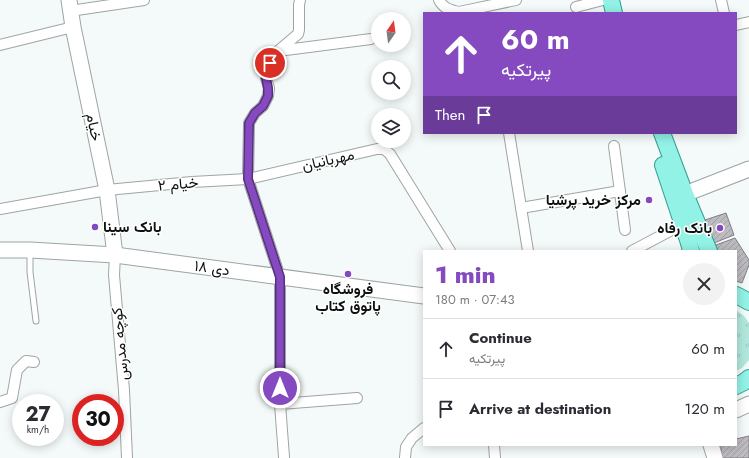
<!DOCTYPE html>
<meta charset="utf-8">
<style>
body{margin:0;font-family:Jost,Vazirmatn,sans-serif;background:#f2f2f3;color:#2b2b33;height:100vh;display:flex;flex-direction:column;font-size:15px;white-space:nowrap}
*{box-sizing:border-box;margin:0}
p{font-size:13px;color:#7c7c81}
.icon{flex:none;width:22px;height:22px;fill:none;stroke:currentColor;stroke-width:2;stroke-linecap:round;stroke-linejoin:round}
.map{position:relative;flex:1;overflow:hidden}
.side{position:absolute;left:423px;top:250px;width:314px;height:196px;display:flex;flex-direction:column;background:#fff;border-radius:0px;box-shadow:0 2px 10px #0003}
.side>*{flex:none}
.hud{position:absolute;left:423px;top:12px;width:314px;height:122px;border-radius:0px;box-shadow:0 2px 10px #0003;background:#854ac0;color:#fff;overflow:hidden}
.needle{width:26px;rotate:14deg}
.buttons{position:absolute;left:371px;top:12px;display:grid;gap:8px}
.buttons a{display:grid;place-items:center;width:40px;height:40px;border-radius:50%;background:#fff;box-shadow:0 2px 10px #0003;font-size:20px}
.speed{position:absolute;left:12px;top:394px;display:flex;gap:8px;font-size:20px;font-weight:700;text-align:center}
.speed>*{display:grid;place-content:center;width:52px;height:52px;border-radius:50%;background:#fff;box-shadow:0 2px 10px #0003;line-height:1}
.speed small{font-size:10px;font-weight:400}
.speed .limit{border:6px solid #d22;background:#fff;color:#111}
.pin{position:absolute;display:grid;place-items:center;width:34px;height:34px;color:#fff;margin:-17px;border:2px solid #fff;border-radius:50%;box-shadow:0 1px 4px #0007}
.me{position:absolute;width:44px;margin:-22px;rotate:0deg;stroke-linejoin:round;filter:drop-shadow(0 0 3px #0008)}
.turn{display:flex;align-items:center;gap:14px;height:84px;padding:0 12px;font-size:18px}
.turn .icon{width:52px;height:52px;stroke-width:2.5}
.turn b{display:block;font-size:28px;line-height:34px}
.then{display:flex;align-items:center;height:38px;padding:0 12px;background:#0003;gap:8px;font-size:15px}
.round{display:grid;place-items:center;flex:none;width:42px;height:42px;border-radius:21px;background:#f2f2f3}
.head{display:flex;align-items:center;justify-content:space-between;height:68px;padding:0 12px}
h1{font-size:24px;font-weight:800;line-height:30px;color:#854ac0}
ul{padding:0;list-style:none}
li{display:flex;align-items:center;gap:12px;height:60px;padding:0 12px;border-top:1px solid #e1e1e2}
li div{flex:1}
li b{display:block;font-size:15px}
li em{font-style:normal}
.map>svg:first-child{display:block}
</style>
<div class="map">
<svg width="749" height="458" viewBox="0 0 749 458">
<defs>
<pattern id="grass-tufts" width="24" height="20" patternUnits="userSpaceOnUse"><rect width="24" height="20" fill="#b0e7dc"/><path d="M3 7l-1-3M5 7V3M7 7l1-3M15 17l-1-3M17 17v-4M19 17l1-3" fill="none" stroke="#96c5bc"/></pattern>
<pattern id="building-hatch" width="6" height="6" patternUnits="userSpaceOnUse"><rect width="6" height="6" fill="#bdbbc0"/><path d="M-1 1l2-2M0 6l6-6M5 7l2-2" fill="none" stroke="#a1a0a4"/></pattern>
</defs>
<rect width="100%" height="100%" fill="#f3faf9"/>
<polygon fill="url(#grass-tufts)" points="736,310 744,316 749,323 749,360 742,368 736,371"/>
<g fill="url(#building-hatch)" stroke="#817f84">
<polygon points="726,213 734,235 714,243 705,220"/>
<polygon points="735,238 749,260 749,265 742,283 736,281 736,251 717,251 714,245 716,245"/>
<polygon points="749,436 749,458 719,458 718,454 722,452 720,445 736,445 736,439"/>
</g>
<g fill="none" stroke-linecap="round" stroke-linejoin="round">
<g stroke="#9ea5a3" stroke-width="7">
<polyline id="lane" points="30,252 30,272 36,321"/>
</g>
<g stroke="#9ea5a3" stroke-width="12">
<g id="street">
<path d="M439,0C443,8 450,10 459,12L516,0"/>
<polyline points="721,0 724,13"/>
<polyline points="576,7 603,0"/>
<polyline points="70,11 144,0"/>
<polyline points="736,25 749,22"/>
<polyline points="0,45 73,27"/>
<polyline points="278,51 371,39"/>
<polyline points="509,133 528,251"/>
<polyline points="614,146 625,230"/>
<polyline points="521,208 620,191"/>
<polyline points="0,209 107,190 192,182 248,179 377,149 384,149 390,154 450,251"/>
<polyline points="632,251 683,224"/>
<polyline points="115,255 114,275 124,390 127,458"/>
<polyline points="0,402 12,398 17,370 26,361 34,362"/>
<polyline points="280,404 357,398"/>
<polyline points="494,445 495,458"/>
<polyline points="284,457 280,404 280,277 248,179 249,123 255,113 263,106 268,96 269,88 266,78 267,71 270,63 278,51 298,34 299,30 299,5 300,0"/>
<polyline points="405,458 406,447 412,438 424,428"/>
</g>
</g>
<g stroke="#9ea5a3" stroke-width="17">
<g id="secondary">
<polyline points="69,0 73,27 107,190 115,255"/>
<polyline points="685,194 749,169"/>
<polyline points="0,250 30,250 115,255 424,296"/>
<polyline points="736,410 749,404"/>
<polyline points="711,445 715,458"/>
</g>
</g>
<g stroke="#349e8f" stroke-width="18">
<g id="primary">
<polyline points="611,0 614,13"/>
<polyline points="662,133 685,194 709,251"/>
<polyline points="663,165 689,243 691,251"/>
<polyline points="736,295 740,297 749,302"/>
<polyline points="736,386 744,382 749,378"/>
</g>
</g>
<use href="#lane" stroke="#fff" stroke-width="5"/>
<use href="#street" stroke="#fff" stroke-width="10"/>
<use href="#secondary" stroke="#fff" stroke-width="15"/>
<use href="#primary" stroke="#91f2e5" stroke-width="16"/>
</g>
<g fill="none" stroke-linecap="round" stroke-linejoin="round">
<g stroke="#56307d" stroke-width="10">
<polyline id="route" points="270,63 267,71 266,78 268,88 268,96 263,106 255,113 249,123 248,179 280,277 280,388"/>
</g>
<use href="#route" stroke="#854ac0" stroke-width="7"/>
</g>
<g fill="#854ac0" stroke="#fff" stroke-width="1.5">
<circle cx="649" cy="200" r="4"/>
<circle cx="95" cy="227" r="4"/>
<circle cx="720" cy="228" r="4"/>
<circle cx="348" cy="274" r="4"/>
</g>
<g text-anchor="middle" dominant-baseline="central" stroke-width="3" stroke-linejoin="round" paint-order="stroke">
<g font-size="15" fill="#0e1010" stroke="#fff">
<text transform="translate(94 127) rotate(78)">خیام</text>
<text transform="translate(328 160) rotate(-13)">مهربانیان</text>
<text transform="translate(178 184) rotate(-5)">خیام ۲</text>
<text transform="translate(212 268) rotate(8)">۱۸ دی</text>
<text transform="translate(120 344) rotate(-95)">کوچه مدرس</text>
</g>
<g font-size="15" font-weight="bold" fill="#0e1010" stroke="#fff" text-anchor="end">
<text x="641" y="200">مرکز خرید پرشیا</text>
<text x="103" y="227" text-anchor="start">بانک سینا</text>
<text x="712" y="228">بانک رفاه</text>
<text x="348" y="289" text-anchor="middle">فروشگاه<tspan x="348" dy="17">پاتوق کتاب</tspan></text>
</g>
</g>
</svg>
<div class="buttons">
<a><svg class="needle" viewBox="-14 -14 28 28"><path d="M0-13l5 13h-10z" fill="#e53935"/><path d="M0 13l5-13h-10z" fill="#7c7c81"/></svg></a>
<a><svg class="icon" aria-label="search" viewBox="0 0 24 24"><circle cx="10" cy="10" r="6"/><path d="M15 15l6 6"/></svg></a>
<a><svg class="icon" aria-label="layers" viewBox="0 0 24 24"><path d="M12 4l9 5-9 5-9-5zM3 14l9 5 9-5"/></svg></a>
</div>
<div class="speed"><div>27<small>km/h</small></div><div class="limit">30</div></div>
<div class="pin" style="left:270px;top:63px;background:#d93025"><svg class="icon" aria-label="arrive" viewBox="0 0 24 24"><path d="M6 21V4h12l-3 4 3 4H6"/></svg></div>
<svg class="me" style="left:280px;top:388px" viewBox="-20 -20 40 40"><circle r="17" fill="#854ac0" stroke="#fff" stroke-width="3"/><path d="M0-11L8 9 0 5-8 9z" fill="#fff"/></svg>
<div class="hud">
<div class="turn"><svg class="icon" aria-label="ahead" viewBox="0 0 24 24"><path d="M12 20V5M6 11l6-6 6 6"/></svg><div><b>60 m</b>پیرتکیه</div></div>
<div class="then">Then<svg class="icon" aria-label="arrive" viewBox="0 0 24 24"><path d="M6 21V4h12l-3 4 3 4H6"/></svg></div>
</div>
<section class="side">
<div class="head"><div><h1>1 min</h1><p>180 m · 07:43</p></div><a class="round"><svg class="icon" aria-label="close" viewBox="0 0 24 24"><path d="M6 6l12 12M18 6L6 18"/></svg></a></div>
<ul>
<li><svg class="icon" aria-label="ahead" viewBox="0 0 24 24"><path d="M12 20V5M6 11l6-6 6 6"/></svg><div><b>Continue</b><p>پیرتکیه</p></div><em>60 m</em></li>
<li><svg class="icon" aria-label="arrive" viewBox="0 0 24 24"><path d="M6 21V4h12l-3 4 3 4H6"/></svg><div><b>Arrive at destination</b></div><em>120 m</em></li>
</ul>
</section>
</div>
